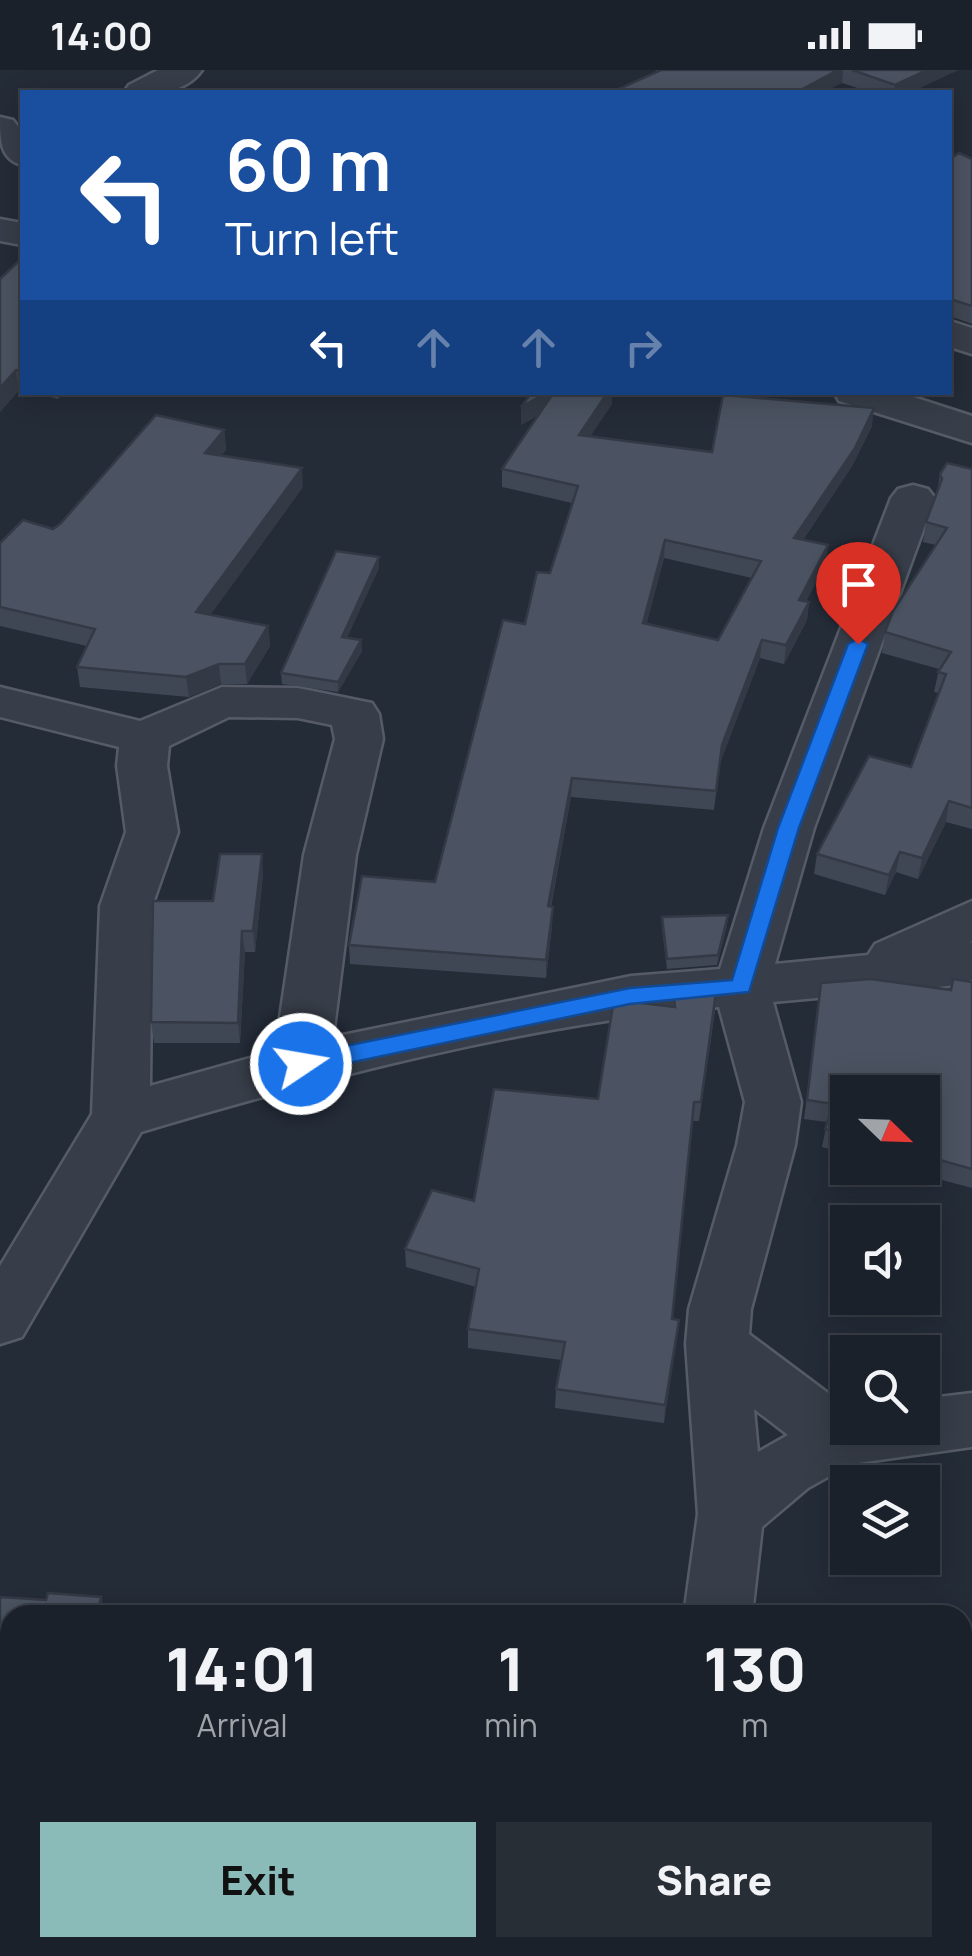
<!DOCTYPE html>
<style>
body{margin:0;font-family:Manrope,sans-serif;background:#282e36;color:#f1f3f6;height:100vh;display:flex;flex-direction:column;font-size:38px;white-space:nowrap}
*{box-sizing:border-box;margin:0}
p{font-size:32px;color:#a0a3a8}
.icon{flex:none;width:55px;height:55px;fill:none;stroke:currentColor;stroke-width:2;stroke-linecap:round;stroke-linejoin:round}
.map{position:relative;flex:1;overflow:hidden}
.panel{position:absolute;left:0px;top:1535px;width:972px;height:352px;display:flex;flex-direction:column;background:#1b212a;border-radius:30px 30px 0 0;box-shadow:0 5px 25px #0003,0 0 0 2px #393e47}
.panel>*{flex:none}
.guide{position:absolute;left:20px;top:20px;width:932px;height:305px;border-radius:0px;box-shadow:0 5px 25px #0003,0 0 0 2px #393e47;background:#1a4fa0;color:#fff;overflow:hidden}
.needle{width:65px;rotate:113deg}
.buttons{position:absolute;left:830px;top:1005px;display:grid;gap:20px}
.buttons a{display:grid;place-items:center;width:110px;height:110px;border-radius:0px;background:#1b212a;box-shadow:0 5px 25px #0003,0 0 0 2px #393e47;font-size:50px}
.pin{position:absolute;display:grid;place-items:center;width:85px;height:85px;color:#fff;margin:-102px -42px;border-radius:50% 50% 50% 0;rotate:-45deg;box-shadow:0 0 10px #0007}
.pin .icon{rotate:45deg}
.me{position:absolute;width:110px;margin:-55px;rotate:78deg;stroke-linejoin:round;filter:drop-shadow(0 0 8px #0008)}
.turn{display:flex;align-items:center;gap:35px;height:210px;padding:0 40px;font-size:45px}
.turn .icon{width:130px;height:130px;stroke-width:2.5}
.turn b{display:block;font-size:70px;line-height:85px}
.lanes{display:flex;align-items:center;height:95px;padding:0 40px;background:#0003;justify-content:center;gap:50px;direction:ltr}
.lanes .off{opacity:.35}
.eta{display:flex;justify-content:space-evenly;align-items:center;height:170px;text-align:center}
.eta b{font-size:60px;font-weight:800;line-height:70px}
.primary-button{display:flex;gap:20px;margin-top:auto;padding:20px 40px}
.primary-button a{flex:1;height:115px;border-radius:0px;background:#8bbbb9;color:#111;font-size:40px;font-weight:800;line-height:115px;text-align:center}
.primary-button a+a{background:#282e36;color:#f1f3f6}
.status{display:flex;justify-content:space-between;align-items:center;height:70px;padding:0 50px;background:#1b212a;direction:ltr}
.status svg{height:28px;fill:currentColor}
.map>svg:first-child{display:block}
</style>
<div class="status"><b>14:00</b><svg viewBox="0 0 49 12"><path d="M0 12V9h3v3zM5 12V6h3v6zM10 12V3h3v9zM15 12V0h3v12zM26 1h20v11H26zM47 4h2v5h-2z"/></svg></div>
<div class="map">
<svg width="972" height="1886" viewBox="0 0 972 1886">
<rect width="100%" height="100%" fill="#242c38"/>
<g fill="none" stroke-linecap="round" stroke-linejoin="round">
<g stroke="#565c67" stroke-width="5">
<g id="minor">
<path d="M158,0H202C185,25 150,24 124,22L129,15Z"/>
<path d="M0,47L13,50L22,62V95C0,89 0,70 0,47Z"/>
<polygon points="0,149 22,153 22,175 0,171"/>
<polygon points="950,251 972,258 972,284 950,277"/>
<polygon points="834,322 898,322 972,346 972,373 839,331"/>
<path d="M913,415L928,419L935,428L814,758L775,894L868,885L875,874L972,831V871L969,873L972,872V910L948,916L773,932L801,1032L795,1075L751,1239L749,1264L848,1338V1358H922V1329L972,1323V1377L851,1394L808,1418L762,1457L752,1545H684L698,1444L686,1274L689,1239L737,1075L745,1032L719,937C524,955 329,1006 141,1062L22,1267L0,1274V1196L92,1044L100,836L126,762L117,696L119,677L0,647V617L140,651L222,617L298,618L372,633L379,644L383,669L356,785L333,967L631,906L720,899L764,758L891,428L898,419ZM229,647L298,648L332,655L335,669L304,785L275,981L150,1016L152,836L178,762L167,696L169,676ZM754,1339L788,1365L758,1382Z"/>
<polygon points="0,1810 10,1811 10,1878 28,1878 10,1885 0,1884"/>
<polygon points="218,1878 346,1878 350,1886 222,1886"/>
<polygon points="631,1878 707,1878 705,1886 629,1886"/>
</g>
</g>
<use href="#minor" fill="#383e49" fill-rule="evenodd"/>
</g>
<g fill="#404754" fill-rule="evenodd">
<polygon points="656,0 958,0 911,22 870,22 842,13 656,3"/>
<polygon points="950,89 972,89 972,254 950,246"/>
<polygon points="22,188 22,320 19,320 0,342"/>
<polygon points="31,322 64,322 58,329"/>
<path d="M612,334L590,366L712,382L872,356L852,396L803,470L826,494L806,531L809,532L807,550L784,594L760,588L720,693L714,740L571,727L551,837L552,856L546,908L350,894L349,875L435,812L525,554L550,503L572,433L502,417V399L538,345L521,355V337ZM664,488L752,508L718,570L646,554Z"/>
<polygon points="224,360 226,380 221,385 303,417 210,545 268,556 270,576 247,614 221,614 189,627 80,617 77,597 87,576 0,556 0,473 53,459"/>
<polygon points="972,399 972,759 946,752 918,809 896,802 885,825 814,804 817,784 911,697 939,623 934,622 939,599 882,583 885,562 936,475 923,472 926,452 937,423 940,404"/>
<polygon points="379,498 347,567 361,570 362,581 338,622 282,614 281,603"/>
<polygon points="263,805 255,882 245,882 240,973 154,973 151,952 213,831"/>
<polygon points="662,847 727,856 717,895 667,899 662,858"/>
<polygon points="972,912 972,1118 897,1098 922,1098 922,1022 848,1022 848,1084 822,1077 827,1052 804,1049 821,913 950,920"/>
<polygon points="674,927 715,941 699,1051 692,1051 672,1249 679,1250 664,1353 555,1338 556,1319 562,1290 468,1278 468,1259 476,1217 406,1197 405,1179 474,1131 598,1029 673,937"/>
<polygon points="0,1527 46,1530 101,1527 105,1545 10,1545 10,1807 0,1807"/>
<polygon points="713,1878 906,1878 912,1886 712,1886"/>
</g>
<g fill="#343a45">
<polygon points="838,0 843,0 842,13 824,22 797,22"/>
<polygon points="927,0 958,0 911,22 894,22 895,15"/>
<polygon points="16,300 19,320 0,342 0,318"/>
<polygon points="548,322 557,322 557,335 521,355 521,337"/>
<polygon points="608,322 612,322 612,334 579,383 579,365"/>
<polygon points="874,338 872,356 852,396 792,486 794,468"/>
<polygon points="224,360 226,380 207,402 205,383"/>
<polygon points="302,398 303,417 198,562 196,542"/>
<polygon points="665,470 664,488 642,572 643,553"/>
<polygon points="828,475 826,494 797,548 799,530"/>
<polygon points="379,487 379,498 343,577 342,567"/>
<polygon points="809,532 807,550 784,594 786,575"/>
<polygon points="268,556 270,576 247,614 245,594"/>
<polygon points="361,570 362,581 338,622 338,612"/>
<polygon points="762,570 760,588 720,693 714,740 722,675"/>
<polygon points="219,594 221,614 189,627 186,607"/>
<polygon points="572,708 571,727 547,855 548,836"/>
<polygon points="949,731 946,752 918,809 922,788"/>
<polygon points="900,782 896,802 885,825 889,805"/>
<polygon points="262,784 263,805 255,882 253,861"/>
<polygon points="553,837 552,856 546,908 546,890"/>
<polygon points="728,845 727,856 717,895 718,885"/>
<polygon points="242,861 245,882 240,973 238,953"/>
<polygon points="679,1250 677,1269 664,1353 665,1335"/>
<polygon points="101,1527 105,1545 97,1545"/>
</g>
<g fill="#4b5362" stroke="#343a45" stroke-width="2.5" fill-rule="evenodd">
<polygon points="657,0 838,0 797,22 612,22 659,1"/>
<polygon points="852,0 927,0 895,15"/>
<polygon points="959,83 972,89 972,236 950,229 950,89"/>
<polygon points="22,188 22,301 16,300 0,318 0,209"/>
<polygon points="532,322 548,322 521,337"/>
<path d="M554,322H608L579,365L712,382L723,325L874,338L855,378L794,468L828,475L799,530L809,532L786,575L762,570L722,675L716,721L572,708L548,836L553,837L546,890L349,875L362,806L435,812L503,550L525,554L537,502L550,503L578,416L502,399ZM665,470L761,491L718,570L643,553Z"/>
<polygon points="156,345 224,360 205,383 302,398 196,542 268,556 245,594 219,594 186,607 77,597 95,559 0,537 0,473 23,450 53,459 61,453"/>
<polygon points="947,393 972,399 972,738 949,731 922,788 900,782 889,805 817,784 869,686 911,697 946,604 938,602 951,582 885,562 893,541 947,458 926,452 942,409 940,404"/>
<polygon points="336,481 379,487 342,567 361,570 338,612 281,603"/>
<polygon points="220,784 262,784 253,861 242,861 238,953 151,952 153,831 213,831"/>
<polygon points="728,845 718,885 667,889 662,847"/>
<polygon points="871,909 951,920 953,909 972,912 972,1099 922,1085 922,1022 848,1022 848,1065 825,1059 833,1034 807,1030 821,913"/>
<polygon points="716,922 701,1032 694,1032 672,1249 679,1250 665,1335 556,1319 565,1272 468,1259 479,1199 405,1179 432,1120 474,1131 494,1019 598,1029 613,935 633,932 675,937 674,927"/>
<polygon points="48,1523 101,1527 97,1545 10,1545 10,1792 0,1791 0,1527 46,1530"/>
<polygon points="726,1878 906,1878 913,1879 912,1886 756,1886"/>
</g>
<polygon fill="#1a73e8" stroke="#114b97" stroke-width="2.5" points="858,569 868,574 799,758 749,922 630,934 301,1003 293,1000 289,994 293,988 301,985 630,918 732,910 778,758 848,574"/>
</svg>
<div class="buttons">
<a><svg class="needle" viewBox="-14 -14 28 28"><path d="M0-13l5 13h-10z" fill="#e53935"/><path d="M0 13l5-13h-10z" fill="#a0a3a8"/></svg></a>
<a><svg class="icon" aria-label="sound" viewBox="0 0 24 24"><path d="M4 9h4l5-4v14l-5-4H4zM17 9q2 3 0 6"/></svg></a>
<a><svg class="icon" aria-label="search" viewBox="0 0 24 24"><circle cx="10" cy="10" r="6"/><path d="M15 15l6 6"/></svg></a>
<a><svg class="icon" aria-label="layers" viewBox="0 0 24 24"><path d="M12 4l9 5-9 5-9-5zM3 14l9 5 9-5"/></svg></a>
</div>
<div class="pin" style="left:858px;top:574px;background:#d93025"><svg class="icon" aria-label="arrive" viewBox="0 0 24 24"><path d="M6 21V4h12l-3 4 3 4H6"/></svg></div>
<svg class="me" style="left:301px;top:994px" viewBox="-20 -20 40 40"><circle r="17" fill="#1a73e8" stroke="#fff" stroke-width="3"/><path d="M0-11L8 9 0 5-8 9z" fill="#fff"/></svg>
<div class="guide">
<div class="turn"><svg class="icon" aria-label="left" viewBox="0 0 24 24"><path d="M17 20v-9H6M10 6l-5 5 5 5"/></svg><div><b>60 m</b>Turn left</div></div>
<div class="lanes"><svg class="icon" aria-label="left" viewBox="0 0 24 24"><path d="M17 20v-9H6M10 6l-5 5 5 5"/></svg><svg class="icon off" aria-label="ahead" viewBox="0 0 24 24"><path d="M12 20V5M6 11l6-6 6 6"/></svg><svg class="icon off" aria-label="ahead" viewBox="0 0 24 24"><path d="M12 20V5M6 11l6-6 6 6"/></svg><svg class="icon off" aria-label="right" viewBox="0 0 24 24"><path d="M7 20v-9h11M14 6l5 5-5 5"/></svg></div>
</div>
<section class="panel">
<div class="eta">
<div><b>14:01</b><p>Arrival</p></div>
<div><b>1</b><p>min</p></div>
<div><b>130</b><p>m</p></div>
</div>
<div class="primary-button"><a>Exit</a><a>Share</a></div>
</section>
</div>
